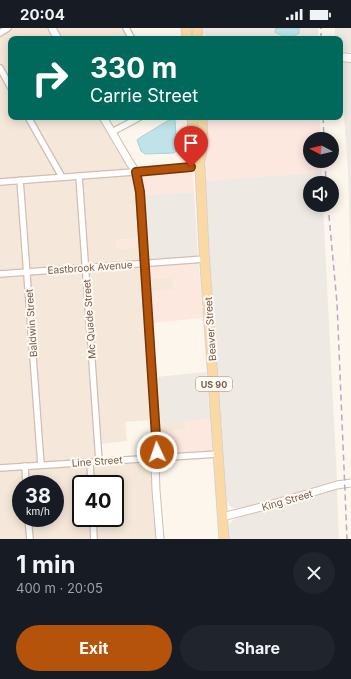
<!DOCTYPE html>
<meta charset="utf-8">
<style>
body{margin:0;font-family:Inter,sans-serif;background:#20242c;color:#f1f3f6;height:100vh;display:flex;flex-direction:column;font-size:15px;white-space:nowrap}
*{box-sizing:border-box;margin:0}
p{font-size:13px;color:#9ea1a6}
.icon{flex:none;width:22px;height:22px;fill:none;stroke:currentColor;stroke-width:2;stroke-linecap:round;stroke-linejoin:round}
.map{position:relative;height:511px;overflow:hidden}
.details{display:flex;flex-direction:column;background:#171b24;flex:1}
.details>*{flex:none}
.top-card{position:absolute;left:8px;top:8px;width:335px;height:84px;border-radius:8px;box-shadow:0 2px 10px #0003;background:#00695c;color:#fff;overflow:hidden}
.needle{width:26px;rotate:277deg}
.tools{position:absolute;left:303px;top:104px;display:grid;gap:8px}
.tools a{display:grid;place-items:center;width:36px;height:36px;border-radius:50%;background:#171b24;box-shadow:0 2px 10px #0003;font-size:20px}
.speed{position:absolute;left:12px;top:447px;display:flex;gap:8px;font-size:20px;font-weight:700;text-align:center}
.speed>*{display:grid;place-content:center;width:52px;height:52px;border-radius:50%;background:#171b24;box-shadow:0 2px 10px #0003;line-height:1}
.speed small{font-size:10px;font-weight:400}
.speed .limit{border:2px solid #111;border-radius:6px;background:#fff;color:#111}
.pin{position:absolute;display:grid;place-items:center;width:34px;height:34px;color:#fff;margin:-41px -17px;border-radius:50% 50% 50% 0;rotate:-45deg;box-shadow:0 0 4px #0007}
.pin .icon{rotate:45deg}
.me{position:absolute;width:44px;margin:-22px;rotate:357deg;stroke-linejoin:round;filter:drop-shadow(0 0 3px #0008)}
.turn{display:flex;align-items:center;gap:14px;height:84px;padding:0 16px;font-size:18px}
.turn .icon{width:52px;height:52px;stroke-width:2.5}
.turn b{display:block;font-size:28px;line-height:34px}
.round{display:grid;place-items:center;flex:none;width:42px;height:42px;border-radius:21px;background:#20242c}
.overview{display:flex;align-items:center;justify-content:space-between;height:68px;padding:0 16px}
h1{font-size:24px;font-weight:700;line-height:30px}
.button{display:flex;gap:8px;margin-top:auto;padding:8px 16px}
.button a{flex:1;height:46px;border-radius:24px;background:#b45309;color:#fff;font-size:16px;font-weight:700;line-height:46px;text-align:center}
.button a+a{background:#20242c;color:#f1f3f6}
.status{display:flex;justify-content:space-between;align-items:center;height:28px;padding:0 20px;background:#171b24;direction:ltr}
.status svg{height:11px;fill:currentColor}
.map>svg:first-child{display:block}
</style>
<div class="status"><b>20:04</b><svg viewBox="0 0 49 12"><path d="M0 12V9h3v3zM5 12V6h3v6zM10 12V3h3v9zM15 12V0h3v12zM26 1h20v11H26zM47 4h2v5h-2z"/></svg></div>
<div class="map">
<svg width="351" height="511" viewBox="0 0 351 511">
<rect width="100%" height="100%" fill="#fdf6ec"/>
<g fill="#f5e8da" fill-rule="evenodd">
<path d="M0,0H48L54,11H11V89H99L134,149L137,159L139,210L116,212L117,221L140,219L153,392L125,394L127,413L100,416L102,431L151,427L152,438L157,511H0ZM21,456H55V490H21ZM81,456H115V490H81Z"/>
<polygon points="55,0 130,0 136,11 61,11"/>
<polygon points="173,249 174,262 149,264 149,251"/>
<polygon points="185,393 186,402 159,404 159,396"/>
</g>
<g fill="#fde8e0">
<polygon points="205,89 320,89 321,111 310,111 310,133 322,133 322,144 206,153"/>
<polygon points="192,135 194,164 143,167 142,153 137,141"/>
<polygon points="139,210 140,219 117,221 116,212"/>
<polygon points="198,230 203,290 152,295 149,264 173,262 173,249 149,251 148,233"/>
<polygon points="210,391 212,423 161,426 159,404 186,402 185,393"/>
</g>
<g fill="#efe9e4">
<polygon points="201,0 318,0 318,11 221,11 208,9 202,4"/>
<polygon points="335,0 351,0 351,24 340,23 340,11 335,11"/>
<polygon points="340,34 351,35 351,251 348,142"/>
<polygon points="322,144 323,155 310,155 310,177 323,177 337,452 255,477 238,480 233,480 230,478 227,473 210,232 206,153"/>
<polygon points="194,164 198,230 148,233 143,167"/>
<polygon points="206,344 210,391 159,396 156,349"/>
<polygon points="337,461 339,511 229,511 229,497 233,492 238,489 330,462"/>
</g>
<g fill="#bfe3e8" stroke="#a5d3da">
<path d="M276,0H299V5C293,10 282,9 275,4Z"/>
<polygon points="174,91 175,92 177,121 176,123 174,125 145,126 141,123 137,112 141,109 169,92"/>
</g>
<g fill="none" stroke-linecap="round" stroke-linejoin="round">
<g stroke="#d1beb0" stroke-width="8">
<g id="minor">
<polyline points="126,0 132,11"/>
<polyline points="0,5 8,0"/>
<polyline points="0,40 11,60"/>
<polyline points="28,89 62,149"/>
<polyline points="112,104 140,89"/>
<polyline points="79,148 99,433"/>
<polyline points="20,152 41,437"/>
<polyline points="0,154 200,139"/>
<polyline points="0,246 205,231"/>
<polyline points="90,434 91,456"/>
<polyline points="25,438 26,456"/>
<polyline points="0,440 218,426"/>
<polyline points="28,490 30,511"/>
<polyline points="93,490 94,511"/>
</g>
</g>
<g stroke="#d1beb0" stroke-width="9">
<g id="tertiary">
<polyline points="52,0 58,11"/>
<polyline points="103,89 130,135 136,144 139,157 155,391 157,424 155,435 156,462 160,511"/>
<polyline points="222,489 269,477 337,457 351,455"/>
</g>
</g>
<g stroke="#d6c0b0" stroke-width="10">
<polyline id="secondary" points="340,29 351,30"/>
</g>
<g stroke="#dad1cd" stroke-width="11">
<g id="primary">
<polyline points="186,0 187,11"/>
<polyline points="197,0 198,11"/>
<polyline points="192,89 194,115 200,139 204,222 224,511"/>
<polyline points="200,133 203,115 202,89"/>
</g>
</g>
<use href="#minor" stroke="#fff" stroke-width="5.5"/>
<use href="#tertiary" stroke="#fff" stroke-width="7"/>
<use href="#secondary" stroke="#fff" stroke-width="8"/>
<use href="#primary" stroke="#fbd9a5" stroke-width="9"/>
<g stroke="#b9a8c9" stroke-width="1.5" stroke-dasharray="6 4" stroke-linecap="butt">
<polyline points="321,11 321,0"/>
<polyline points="323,89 324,111"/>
<polyline points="325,133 326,155"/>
<polyline points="328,177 337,275 347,511"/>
</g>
</g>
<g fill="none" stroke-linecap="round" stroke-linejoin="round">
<g stroke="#753606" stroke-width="10">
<polyline id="route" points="157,424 140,164 136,144 191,139"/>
</g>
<use href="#route" stroke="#b45309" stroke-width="7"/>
</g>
<g text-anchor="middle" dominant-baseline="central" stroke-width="4" stroke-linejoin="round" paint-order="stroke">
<rect fill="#fffaf3" stroke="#a28b7f" stroke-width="1" x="196" y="349" width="36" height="14" rx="3"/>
<g font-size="9" font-weight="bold" fill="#7a5c4d">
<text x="214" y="356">US 90</text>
</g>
<g font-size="10" fill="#7a5c4d" stroke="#fffaf3">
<text transform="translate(90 239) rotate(-4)">Eastbrook Avenue</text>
<text transform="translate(89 291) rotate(-94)">Mc Quade Street</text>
<text transform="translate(31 295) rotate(-94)">Baldwin Street</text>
<text transform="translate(210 301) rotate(-94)">Beaver Street</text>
<text transform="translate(97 433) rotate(-4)">Line Street</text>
<text transform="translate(287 472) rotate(-16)">King Street</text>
</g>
</g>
</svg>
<div class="tools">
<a><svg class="needle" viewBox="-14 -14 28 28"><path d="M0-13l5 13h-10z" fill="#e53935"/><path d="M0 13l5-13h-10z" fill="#9ea1a6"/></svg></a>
<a><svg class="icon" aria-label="sound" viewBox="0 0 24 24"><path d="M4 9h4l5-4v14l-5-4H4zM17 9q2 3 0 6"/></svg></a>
</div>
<div class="speed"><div>38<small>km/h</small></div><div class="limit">40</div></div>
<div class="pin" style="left:191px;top:139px;background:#d93025"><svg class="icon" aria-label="arrive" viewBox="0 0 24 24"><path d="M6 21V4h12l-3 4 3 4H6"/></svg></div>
<svg class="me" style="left:157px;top:424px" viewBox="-20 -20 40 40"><circle r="17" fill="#b45309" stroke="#fff" stroke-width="3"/><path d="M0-11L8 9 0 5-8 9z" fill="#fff"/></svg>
<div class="top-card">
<div class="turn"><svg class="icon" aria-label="right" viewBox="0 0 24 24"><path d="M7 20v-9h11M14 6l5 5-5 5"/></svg><div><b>330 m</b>Carrie Street</div></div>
</div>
</div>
<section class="details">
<div class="overview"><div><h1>1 min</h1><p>400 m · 20:05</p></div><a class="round"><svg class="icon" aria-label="close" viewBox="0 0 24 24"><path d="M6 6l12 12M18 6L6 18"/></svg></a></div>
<div class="button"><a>Exit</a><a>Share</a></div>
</section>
